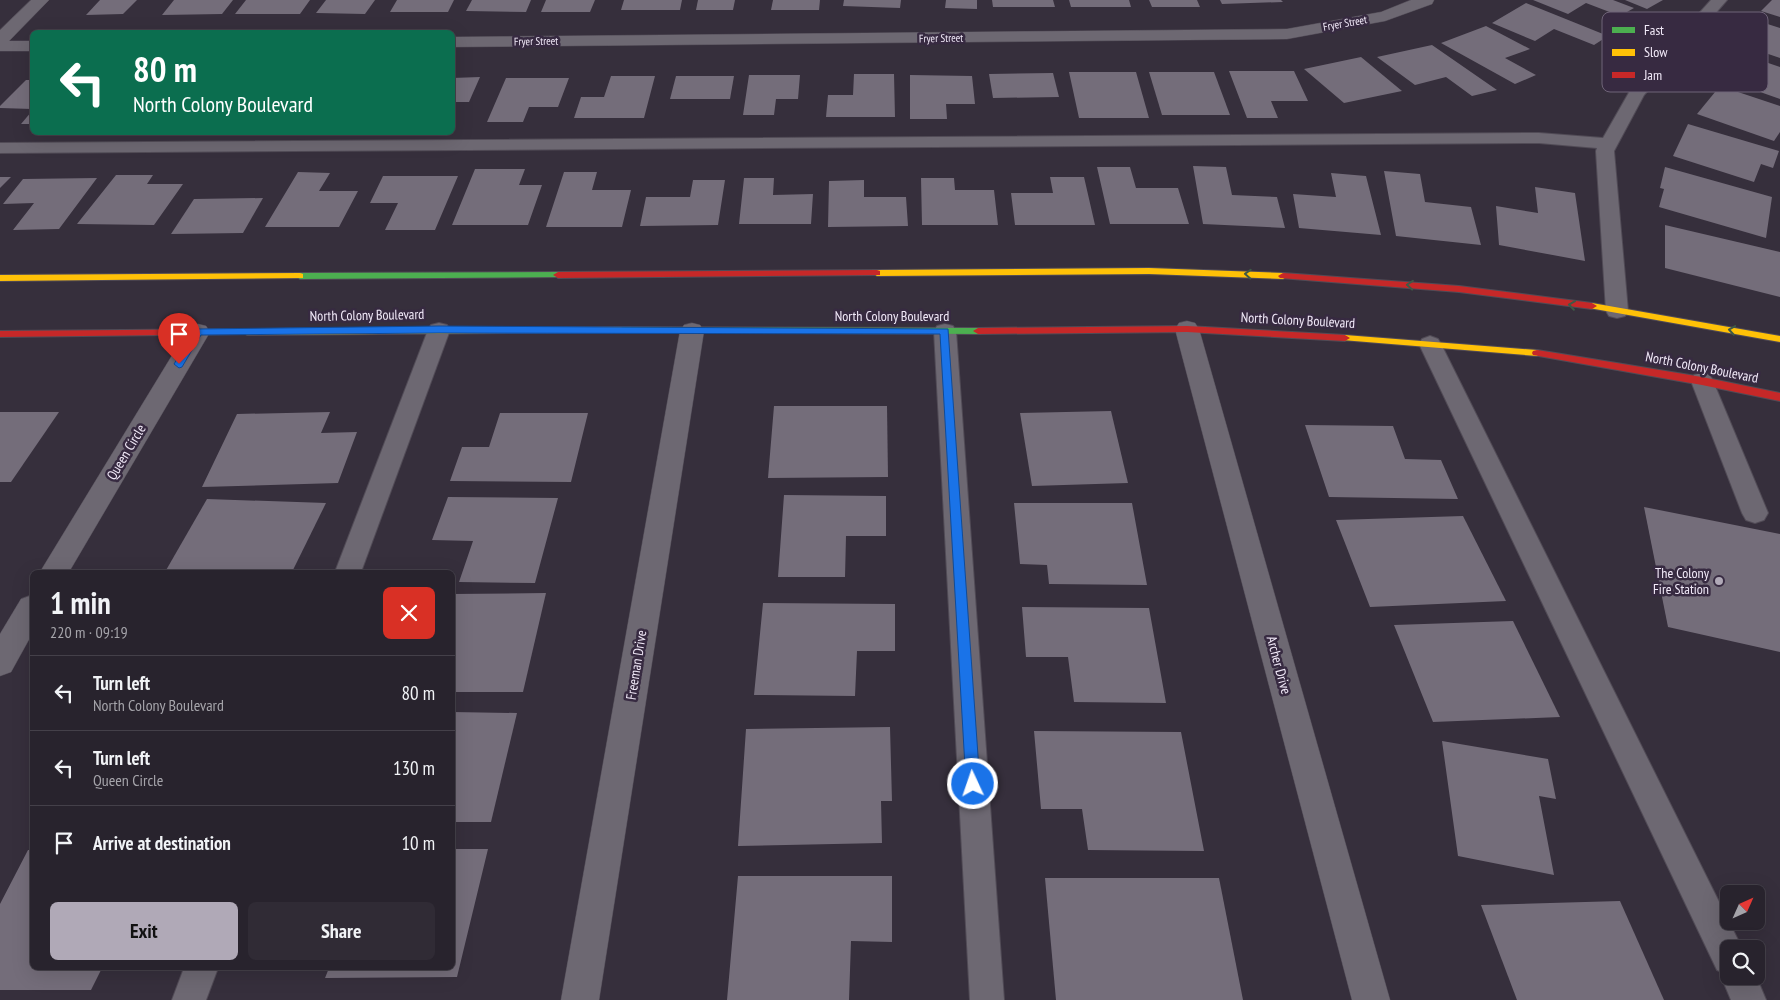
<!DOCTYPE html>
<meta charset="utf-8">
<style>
body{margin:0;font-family:"PT Sans Narrow",sans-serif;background:#302b35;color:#f1f3f6;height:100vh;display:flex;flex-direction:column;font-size:19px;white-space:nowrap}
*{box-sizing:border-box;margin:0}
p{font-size:16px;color:#a5a4aa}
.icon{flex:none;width:28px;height:28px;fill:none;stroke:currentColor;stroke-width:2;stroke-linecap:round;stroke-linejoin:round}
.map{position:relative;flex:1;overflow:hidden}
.sheet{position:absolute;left:30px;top:570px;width:425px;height:400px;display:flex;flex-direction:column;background:#28232d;border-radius:8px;box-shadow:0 5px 20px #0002,0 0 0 1px #444049}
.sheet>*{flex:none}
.guide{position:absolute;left:30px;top:30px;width:425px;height:105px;border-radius:8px;box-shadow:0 5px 20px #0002,0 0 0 1px #444049;background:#0b6e4f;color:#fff;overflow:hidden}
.needle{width:32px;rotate:45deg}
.fabs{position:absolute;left:1720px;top:885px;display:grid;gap:10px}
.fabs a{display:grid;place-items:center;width:45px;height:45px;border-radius:8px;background:#28232d;box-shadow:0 5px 20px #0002,0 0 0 1px #444049;font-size:25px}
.pin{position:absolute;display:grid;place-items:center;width:42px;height:42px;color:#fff;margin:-51px -21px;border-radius:50% 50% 50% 0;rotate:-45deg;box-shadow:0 0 5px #0007}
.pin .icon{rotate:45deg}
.me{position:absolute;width:55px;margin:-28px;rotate:357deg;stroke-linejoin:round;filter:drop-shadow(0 0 4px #0008)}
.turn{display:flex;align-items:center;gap:18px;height:105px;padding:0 20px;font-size:22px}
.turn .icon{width:65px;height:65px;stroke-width:2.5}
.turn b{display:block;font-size:35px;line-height:42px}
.round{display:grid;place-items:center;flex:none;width:52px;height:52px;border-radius:8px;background:#302b35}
.summary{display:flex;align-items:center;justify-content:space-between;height:85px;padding:0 20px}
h1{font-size:30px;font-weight:700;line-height:38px}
.button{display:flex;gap:10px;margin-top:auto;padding:10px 20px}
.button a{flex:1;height:58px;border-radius:8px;background:#b0a9b7;color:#111;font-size:20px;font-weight:700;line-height:58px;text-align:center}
.button a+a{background:#302b35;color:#f1f3f6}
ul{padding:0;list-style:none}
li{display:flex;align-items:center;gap:15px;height:75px;padding:0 20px;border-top:1px solid #444049}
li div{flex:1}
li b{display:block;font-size:19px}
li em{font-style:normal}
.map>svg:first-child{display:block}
</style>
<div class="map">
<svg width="1780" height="1000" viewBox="0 0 1780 1000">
<rect width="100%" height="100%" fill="#362f3c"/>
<g fill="#746d7a">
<polygon points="100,0 137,0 123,14 86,15"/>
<polygon points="174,0 233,0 222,14 162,15"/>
<polygon points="246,0 310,0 300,14 235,14"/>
<polygon points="326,0 375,0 365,14 316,13"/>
<polygon points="397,0 454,0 448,12 390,12"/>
<polygon points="472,0 531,0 526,12 466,11"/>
<polygon points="546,0 595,0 590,12 541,12"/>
<polygon points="624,0 682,0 680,10 621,10"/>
<polygon points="698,0 735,0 733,10 696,10"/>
<polygon points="773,0 820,0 819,10 771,10"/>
<polygon points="844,0 901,0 900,8 843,6"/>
<polygon points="946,0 977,0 977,9 945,8"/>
<polygon points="992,0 1053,0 1055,7 993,7"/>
<polygon points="1069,0 1129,0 1131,7 1071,7"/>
<polygon points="1149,0 1197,0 1200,7 1152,7"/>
<polygon points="1220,0 1281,0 1283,2 1222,4"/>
<polygon points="1533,0 1613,0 1634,8 1620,16 1586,3 1568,14"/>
<polygon points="1625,0 1663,0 1647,9"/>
<polygon points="1772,0 1780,0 1780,17 1761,11"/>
<polygon points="1526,3 1608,36 1594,45 1554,29 1535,41 1492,23"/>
<polygon points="1755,20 1780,28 1780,58 1733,42"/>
<polygon points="1486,26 1530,49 1505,58 1536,75 1515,84 1441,43"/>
<polygon points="1432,45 1497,90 1472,96 1446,77 1415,85 1377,57"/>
<polygon points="1736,52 1780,67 1780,99 1729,81 1739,70 1723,65"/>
<polygon points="1361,57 1402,91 1344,103 1304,69"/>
<polygon points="1229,71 1294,71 1308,101 1271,101 1278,118 1247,118"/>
<polygon points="1069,72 1136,72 1149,118 1079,118"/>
<polygon points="1149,72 1214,72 1230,115 1162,115"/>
<polygon points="1053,73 1059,97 993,98 989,74"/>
<polygon points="854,74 894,74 895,117 826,117 828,95 853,95"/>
<polygon points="749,75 800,75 798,99 776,99 774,115 743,115"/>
<polygon points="910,75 972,76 975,104 946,104 947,119 910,119"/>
<polygon points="611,76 655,76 644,118 574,118 581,97 604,97"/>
<polygon points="676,76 734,76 730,99 670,99"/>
<polygon points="480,77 469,102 452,102 452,78"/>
<polygon points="506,78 569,78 558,107 529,107 523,122 487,122"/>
<polygon points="26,80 32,80 32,109 0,108 0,106"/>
<polygon points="1720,86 1780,106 1780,132 1774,141 1697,114"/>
<polygon points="32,111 32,124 21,124"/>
<polygon points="1688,124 1779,151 1773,168 1761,164 1754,182 1673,156"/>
<polygon points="1193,166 1226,167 1232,195 1277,197 1285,228 1203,224"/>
<polygon points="1097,167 1130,167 1136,188 1178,188 1189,224 1110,224"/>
<polygon points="1665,167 1772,197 1766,238 1659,207 1664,189 1660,188"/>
<polygon points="475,169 525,169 519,185 542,185 528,225 452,225"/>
<polygon points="1384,171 1420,174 1425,202 1471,207 1481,245 1396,236"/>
<polygon points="298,172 330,173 319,191 358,191 339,227 265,227"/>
<polygon points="564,172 597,172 592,190 631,190 622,227 546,227"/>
<polygon points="1331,173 1366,176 1381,235 1299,228 1293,194 1336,197"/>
<polygon points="116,175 153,175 147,184 183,184 154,225 77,224"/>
<polygon points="383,176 458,176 435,230 385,230 398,203 370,203"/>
<polygon points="0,177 11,177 0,188"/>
<polygon points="1050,177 1084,177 1095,225 1015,225 1011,193 1053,193"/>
<polygon points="97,178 59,229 13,230 34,203 3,204 23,179"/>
<polygon points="744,178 774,178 773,195 813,194 811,224 739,224"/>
<polygon points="921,178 954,178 955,190 994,190 998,225 922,225"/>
<polygon points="693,180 725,180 718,225 640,226 646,197 690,197"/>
<polygon points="864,180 864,197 906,197 908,226 828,227 829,181"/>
<polygon points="1535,187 1575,193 1585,261 1499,245 1496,206 1538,213"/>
<polygon points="263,198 243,233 171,234 194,199"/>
<polygon points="1665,225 1780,252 1780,297 1665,268"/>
<polygon points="774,406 887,406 888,477 768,478"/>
<polygon points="1111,411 1128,483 1032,486 1020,413"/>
<polygon points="0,412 59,412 11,482 0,482"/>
<polygon points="330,412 321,433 357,432 338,483 202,487 237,414"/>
<polygon points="500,413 588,413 571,482 450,481 462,447 489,447"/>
<polygon points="1305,425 1393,426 1405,459 1441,460 1458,499 1329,497"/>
<polygon points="784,495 886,496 886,536 846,536 845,577 778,577"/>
<polygon points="448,497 558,498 535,583 459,582 473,541 432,540"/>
<polygon points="207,499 326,503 292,572 165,572"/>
<polygon points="1014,503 1132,503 1147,585 1049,584 1047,565 1020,564"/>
<polygon points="1644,507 1780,534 1780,652 1668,627"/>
<polygon points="1463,516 1506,601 1370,607 1336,520"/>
<polygon points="546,593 523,692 452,692 452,594"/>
<polygon points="763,603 895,604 895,651 857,651 855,696 754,695"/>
<polygon points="1022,607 1149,608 1166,703 1074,702 1068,657 1026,657"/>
<polygon points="1513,621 1560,717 1433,722 1394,625"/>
<polygon points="452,712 517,713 491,822 452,822"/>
<polygon points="890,727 892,801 881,801 882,843 738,846 746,729"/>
<polygon points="1034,731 1181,732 1204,851 1088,850 1082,809 1041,809"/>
<polygon points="1442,741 1548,759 1556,799 1539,796 1554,875 1458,856"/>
<polygon points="452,849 488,849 457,977 325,978 329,968 452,968"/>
<polygon points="28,850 32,850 32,968 102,968 91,990 0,990 0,904"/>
<polygon points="738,876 892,876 892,942 851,941 849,1000 727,1000"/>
<polygon points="1045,878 1219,878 1243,1000 1056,1000"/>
<polygon points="1620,901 1664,1000 1517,1000 1481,905"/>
</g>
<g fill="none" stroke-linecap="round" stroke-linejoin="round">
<g stroke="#514b56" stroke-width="2">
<g id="lane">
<polygon points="1711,0 1727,0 1644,95 1614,151 1628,311 1625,316 1617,318 1609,316 1606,311 1596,151 1597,148 1539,143 0,153 0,143 1539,133 1603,138 1631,89"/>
<polygon points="439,323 447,325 450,330 361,572 335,572 428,330 431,325"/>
<polygon points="945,324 953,326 956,331 1004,1000 970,1000 934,331 937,326"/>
<polygon points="1430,336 1438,339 1441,344 1741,946 1742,949 1729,949 1729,976 1756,976 1766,1000 1731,1000 1721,976 1722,972 1717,970 1419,344 1422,339"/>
<polygon points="1702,373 1710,375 1713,381 1768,513 1764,520 1755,523 1746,520 1742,513 1691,381 1694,375"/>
<polygon points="184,968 218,968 206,1000 172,1000"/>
</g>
</g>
<g stroke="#514b56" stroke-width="1">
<g id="street">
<polygon points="31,0 49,0 9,41 32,41 32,51 0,51 0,30"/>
<polygon points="1411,0 1434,0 1432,4 1385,21 1287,39 452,47 452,37 1287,29 1381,12"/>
<polygon points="1187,321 1195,323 1199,329 1390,1000 1352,1000 1175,329 1179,323"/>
<polygon points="692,323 700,325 704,331 599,1000 561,1000 680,331 684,325"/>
<polygon points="198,324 206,326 210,332 69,572 40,572 190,326"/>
<polygon points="32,595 32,634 11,672 0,676 0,634 21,599"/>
</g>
</g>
<g stroke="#514b56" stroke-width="2">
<g id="fast">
<polygon points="558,272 561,273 561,277 300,279 295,276 300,273"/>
<polygon points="621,327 978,328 983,331 978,334 618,332 616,330"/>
</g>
</g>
<g stroke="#514b56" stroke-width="2">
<g id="slow">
<polygon points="1149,268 1283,273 1288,276 1283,279 1149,274 877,276 872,273 877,270"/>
<polygon points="300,273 303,274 303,278 0,281 0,275"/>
<polygon points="1592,303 1780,336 1780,342 1589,308 1589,304"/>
<polygon points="621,327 626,330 624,332 247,335 242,332 247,329"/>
<polygon points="1345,335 1537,350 1542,353 1537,356 1342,340 1340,338 1342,336"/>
</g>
</g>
<g stroke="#514b56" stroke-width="2">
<g id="jam">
<polygon points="877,270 880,271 880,275 558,278 553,275 558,272"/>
<polygon points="1283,273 1459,286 1592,303 1597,306 1592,309 1459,292 1280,278 1278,276"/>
<polygon points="1187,326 1345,335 1350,338 1345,341 1187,332 978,334 973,331 978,328"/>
<polygon points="247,329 252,332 250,334 0,337 0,331"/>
<polygon points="1537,350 1702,377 1780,393 1780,401 1702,385 1533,355 1532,353 1533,351"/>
</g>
</g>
<use href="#lane" fill="#6d6872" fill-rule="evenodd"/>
<use href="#street" fill="#6d6872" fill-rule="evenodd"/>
<use href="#fast" fill="#4caf50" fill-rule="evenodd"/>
<use href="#slow" fill="#ffc107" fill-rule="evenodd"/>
<use href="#jam" fill="#c62828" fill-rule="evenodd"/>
</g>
<defs><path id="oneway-chevron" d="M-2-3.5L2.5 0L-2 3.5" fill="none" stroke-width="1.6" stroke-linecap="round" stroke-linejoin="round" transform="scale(1.25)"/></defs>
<g stroke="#3e5946">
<use href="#oneway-chevron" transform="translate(1248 274) rotate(-177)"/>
<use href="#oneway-chevron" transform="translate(1410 285) rotate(-175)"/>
<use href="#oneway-chevron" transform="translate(1572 305) rotate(-172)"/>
<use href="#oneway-chevron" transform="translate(1732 330) rotate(-171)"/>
</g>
<polygon fill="#1a73e8" stroke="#114b97" points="439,326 948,329 980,784 978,788 973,790 968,788 966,784 940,334 439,333 201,335 182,367 179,368 174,364 195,330 198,329"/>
<circle fill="#b0a9b7" stroke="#372a41" stroke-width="2" cx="1719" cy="581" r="5"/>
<g text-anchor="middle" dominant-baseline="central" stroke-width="5" stroke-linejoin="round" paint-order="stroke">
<g font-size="11" fill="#f2eaf9" stroke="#372a41">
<text transform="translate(1345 23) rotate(-10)">Fryer Street</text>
<text transform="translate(941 38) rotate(-1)">Fryer Street</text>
<text transform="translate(536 41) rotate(-1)">Fryer Street</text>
</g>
<g font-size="14" fill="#f2eaf9" stroke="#372a41">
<text transform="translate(367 315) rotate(-1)">North Colony Boulevard</text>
<text x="892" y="316">North Colony Boulevard</text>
<text transform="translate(1298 320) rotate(3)">North Colony Boulevard</text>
<text transform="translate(1702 367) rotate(11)">North Colony Boulevard</text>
<text transform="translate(126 452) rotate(-59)">Queen Circle</text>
<text transform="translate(636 665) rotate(-81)">Freeman Drive</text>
<text transform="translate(1279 665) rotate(75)">Archer Drive</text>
</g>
<g font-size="14" fill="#f2eaf9" stroke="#372a41" text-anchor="end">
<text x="1709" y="573">The Colony<tspan x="1709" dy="16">Fire Station</tspan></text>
</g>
</g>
<rect x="1602" y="12" width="166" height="80" rx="8" fill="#372a41" stroke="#6f6478" stroke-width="1"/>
<rect x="1612" y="27" width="23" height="6" fill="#4caf50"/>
<rect x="1612" y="49" width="23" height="7" fill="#ffc107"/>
<rect x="1612" y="72" width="23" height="6" fill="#c62828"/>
<g font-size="14" fill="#f2eaf9">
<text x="1644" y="35">Fast</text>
<text x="1644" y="57">Slow</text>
<text x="1644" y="80">Jam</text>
</g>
</svg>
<div class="fabs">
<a><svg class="needle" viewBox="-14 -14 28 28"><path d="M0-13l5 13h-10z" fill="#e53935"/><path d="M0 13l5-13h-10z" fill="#a5a4aa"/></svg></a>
<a><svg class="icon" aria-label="search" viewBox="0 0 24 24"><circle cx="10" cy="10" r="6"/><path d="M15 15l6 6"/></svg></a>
</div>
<div class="pin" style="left:179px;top:364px;background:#d93025"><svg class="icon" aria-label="arrive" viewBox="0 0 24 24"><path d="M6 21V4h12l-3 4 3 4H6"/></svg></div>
<svg class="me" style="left:973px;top:784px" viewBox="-20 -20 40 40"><circle r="17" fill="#1a73e8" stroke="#fff" stroke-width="3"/><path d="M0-11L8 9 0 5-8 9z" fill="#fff"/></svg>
<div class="guide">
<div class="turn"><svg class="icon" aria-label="left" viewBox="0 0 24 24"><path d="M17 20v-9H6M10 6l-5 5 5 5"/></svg><div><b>80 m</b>North Colony Boulevard</div></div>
</div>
<section class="sheet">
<div class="summary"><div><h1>1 min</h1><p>220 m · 09:19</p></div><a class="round" style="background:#d93025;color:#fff"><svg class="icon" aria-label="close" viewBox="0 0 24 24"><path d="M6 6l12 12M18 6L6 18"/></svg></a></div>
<ul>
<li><svg class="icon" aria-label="left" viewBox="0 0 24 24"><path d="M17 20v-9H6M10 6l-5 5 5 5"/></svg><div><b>Turn left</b><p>North Colony Boulevard</p></div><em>80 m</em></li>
<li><svg class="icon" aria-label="left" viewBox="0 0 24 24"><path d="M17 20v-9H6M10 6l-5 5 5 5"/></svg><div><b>Turn left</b><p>Queen Circle</p></div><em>130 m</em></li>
<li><svg class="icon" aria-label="arrive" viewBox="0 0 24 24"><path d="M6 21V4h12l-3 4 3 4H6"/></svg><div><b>Arrive at destination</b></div><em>10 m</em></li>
</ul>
<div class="button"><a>Exit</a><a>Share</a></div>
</section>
</div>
